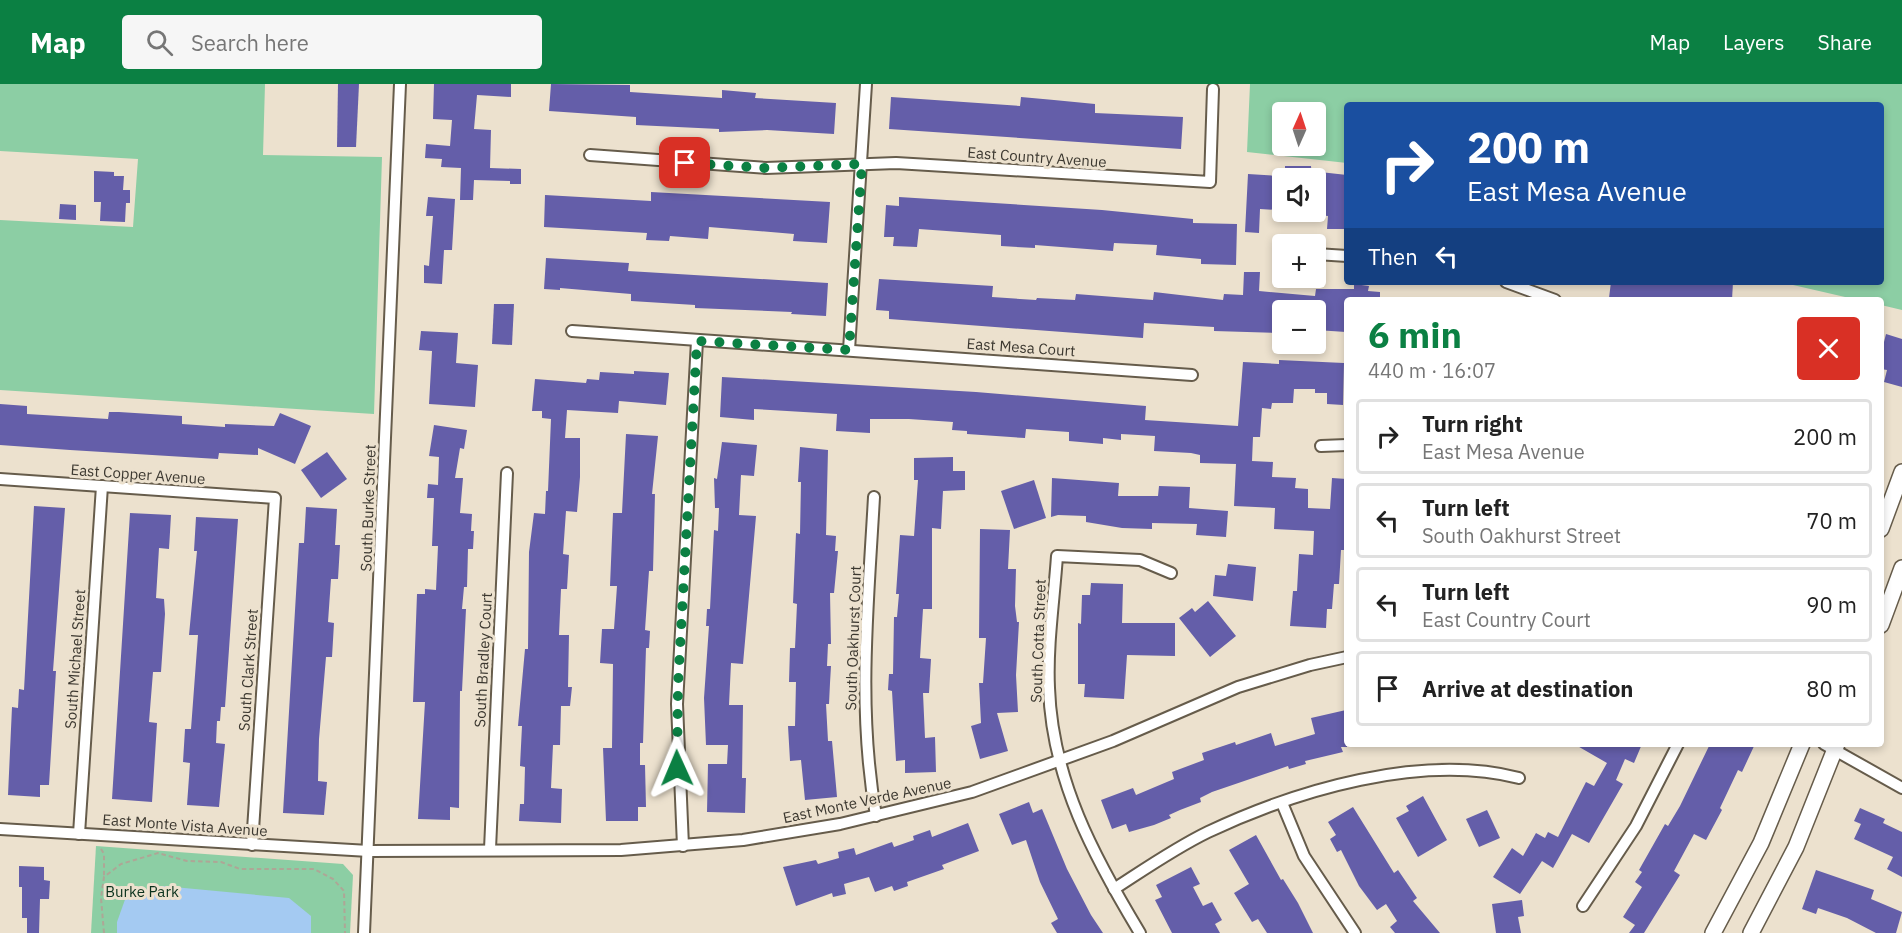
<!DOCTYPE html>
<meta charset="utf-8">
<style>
body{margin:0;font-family:"IBM Plex Sans",sans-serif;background:#f6f6f6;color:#222;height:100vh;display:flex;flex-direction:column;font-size:22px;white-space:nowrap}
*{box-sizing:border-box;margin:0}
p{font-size:20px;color:#767676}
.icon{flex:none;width:33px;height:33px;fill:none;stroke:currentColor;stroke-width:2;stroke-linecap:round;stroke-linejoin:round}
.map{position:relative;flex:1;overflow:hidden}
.side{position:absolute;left:1344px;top:213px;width:540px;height:450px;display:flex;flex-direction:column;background:#fff;border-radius:6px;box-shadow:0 3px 9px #0003}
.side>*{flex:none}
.top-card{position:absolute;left:1344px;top:18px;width:540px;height:183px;border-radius:6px;box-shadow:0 3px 9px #0003;background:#1a4fa0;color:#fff;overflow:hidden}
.needle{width:39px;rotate:3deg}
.tools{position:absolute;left:1272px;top:18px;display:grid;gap:12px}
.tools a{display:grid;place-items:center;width:54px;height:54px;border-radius:6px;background:#fff;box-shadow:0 3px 9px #0003;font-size:30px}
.pin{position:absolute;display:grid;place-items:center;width:51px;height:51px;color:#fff;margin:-26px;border-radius:12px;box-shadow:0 3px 9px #0006}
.me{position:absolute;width:66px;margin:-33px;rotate:359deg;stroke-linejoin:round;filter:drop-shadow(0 0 4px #0008)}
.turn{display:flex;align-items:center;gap:21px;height:126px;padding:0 24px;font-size:27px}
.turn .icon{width:78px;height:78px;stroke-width:2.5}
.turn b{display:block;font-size:42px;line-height:51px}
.then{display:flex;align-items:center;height:57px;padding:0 24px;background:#0003;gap:12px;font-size:22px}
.round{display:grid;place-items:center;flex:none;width:63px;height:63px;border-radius:6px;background:#f6f6f6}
.overview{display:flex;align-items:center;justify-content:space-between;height:102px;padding:0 24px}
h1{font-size:36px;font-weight:700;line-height:45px;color:#0b8043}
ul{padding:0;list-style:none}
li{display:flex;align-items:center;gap:18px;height:75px;margin:0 12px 9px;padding:0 12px;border:3px solid #e0e0e0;border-radius:6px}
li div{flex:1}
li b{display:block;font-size:22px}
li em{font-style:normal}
header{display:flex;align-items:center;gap:36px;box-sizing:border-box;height:84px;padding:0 30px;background:#0b8043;color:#fff}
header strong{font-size:28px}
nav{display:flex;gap:33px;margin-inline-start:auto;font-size:21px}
.search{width:420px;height:54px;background:#f6f6f6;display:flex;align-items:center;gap:15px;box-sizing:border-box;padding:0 21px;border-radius:6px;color:#767676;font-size:22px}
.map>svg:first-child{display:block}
</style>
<header>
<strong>Map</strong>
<div class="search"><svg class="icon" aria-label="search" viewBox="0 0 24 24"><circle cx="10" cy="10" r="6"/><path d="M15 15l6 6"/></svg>Search here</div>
<nav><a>Map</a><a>Layers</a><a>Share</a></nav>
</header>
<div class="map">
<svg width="1902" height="849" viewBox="0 0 1902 849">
<rect width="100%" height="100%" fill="#ece1ce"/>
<g fill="#8ccea4" fill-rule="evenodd">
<polygon points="0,0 265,0 263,71 382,73 374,330 0,306 0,136 133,143 138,75 0,67"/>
<path d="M1250,0H1902V226L1881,221V216H1858L1780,198H1881V21H1347V79L1247,68ZM1282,28H1316V62H1282Z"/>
<polygon points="96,762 343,780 353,791 350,849 91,849"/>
</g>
<polygon fill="#a4caf2" points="163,802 289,814 311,832 311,849 117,849 117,838 127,810"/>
<g fill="#645ea9">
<polygon points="338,0 359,0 356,63 337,63"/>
<polygon points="434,0 511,0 511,13 477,11 474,45 491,46 490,84 521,85 521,100 510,100 510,97 474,96 473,116 460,116 461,84 441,83 442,75 425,74 426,60 450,62 452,36 433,35"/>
<polygon points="551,0 630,1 630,8 722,14 722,6 756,9 755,14 836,19 834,50 767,46 719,48 719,45 636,41 636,33 549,27"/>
<polygon points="891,13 1020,22 1021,13 1054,16 1095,20 1095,29 1183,33 1181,65 889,45"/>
<polygon points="1285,82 1311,82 1312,94 1285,94"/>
<polygon points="94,87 114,88 114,92 124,92 123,106 130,106 130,119 126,119 125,138 100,137 101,118 94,118"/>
<polygon points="1320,88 1347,91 1344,145 1327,145 1328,132 1316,131"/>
<polygon points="1248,90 1280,92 1278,126 1260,125 1259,149 1245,148"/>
<polygon points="651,108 830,118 827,159 793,157 794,150 709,143 708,155 670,152 669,157 646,156 647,149 544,143 545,111 651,117"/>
<polygon points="428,113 455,115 452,166 444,166 442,200 424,199 424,181 429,182 433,132 426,132"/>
<polygon points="899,113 1102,126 1193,135 1193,139 1237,140 1236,181 1201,180 1201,175 1156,171 1157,161 1114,159 1113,167 1035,161 1035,164 1001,162 1001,151 919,145 917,163 893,162 894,153 884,153 886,121 899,122"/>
<polygon points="60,120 76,121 76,136 59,135"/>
<polygon points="546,174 629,179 628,187 828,199 826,232 791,230 792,228 695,224 695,221 631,217 631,210 560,204 560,206 544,205"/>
<polygon points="1244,188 1260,188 1259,207 1315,212 1316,205 1354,205 1354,200 1369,202 1368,207 1380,208 1380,216 1347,216 1346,248 1316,246 1316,226 1282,226 1282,249 1214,247 1214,243 1144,239 1143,254 889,235 889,227 876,226 879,195 993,202 992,213 1036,216 1037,214 1075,216 1076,210 1153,216 1154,208 1223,216 1224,210 1243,211"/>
<polygon points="1611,198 1733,198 1732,216 1609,214"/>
<polygon points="494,220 514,220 512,261 492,260"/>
<polygon points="421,247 458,249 456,279 478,281 475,323 429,320 432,267 419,266"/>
<polygon points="1886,250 1902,255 1902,303 1884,298 1887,286 1881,285 1881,270"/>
<polygon points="1279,276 1344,279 1343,321 1327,320 1327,309 1315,309 1315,305 1294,305 1293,319 1272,319 1271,325 1262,324 1260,353 1253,353 1252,377 1273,378 1272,393 1296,394 1295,404 1308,405 1308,424 1330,425 1332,394 1347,395 1347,466 1341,466 1339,500 1334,500 1332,525 1327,525 1326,544 1290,542 1293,507 1297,507 1299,470 1313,471 1314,447 1274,445 1275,424 1234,422 1236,380 1200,379 1200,371 1191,369 1154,367 1155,352 1121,350 1121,356 1103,354 1103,360 1069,357 1069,348 1026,345 1025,354 967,350 967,347 952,346 953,338 909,335 870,335 870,349 836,347 837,330 754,325 754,336 720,333 722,293 976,308 1146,322 1145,336 1238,342 1243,278 1279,280"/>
<polygon points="634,287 669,289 666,321 619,317 618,329 567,326 565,354 580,354 580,393 577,428 566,427 563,470 569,471 567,505 561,505 559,551 569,551 568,603 572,603 570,622 561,622 560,661 553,661 551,704 562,705 561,739 519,737 520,720 524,720 525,683 520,682 522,642 518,642 525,565 528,565 529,468 534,429 545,430 546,407 548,407 551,335 542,334 542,327 532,327 535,295 586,299 587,295 599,296 600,288 634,290"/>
<polygon points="0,320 27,322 27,330 108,335 109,328 119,328 182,332 182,340 225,343 225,340 274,342 280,329 311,342 295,380 258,364 258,371 219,369 218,375 70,366 0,361"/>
<polygon points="434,341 467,346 464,365 460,364 455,394 463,394 460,429 472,430 471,447 474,447 473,465 468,465 467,503 464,503 462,525 466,525 462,607 460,607 459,724 450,723 450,736 418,735 425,618 413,618 417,510 425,510 425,505 436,506 438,462 432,462 434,414 427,414 428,400 438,401 439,373 429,372"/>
<polygon points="626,350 658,352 652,410 655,410 653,487 649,487 645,546 650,547 649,564 646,564 643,659 640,659 640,681 645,681 646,723 638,723 638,737 606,737 603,664 612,664 613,580 600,579 602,545 614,545 617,502 610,502 613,429 622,429"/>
<polygon points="722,358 757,361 754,392 741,391 739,431 756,432 743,580 731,579 729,621 743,621 742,694 746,694 745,729 707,728 708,680 727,680 728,661 706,661 704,614 709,542 706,542 707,525 710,525 714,446 718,447 719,424 715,424 714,394 717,395"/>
<polygon points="800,363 828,366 826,451 836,452 835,467 838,467 834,509 830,509 831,560 828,560 827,582 831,582 830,599 829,620 826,620 828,657 832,657 837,713 805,716 801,676 790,677 788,642 795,642 796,598 789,598 790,564 795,564 797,520 793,519 796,449 800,450 801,398 798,398"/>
<polygon points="327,368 347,395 321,414 301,386"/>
<polygon points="953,373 953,387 965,387 965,406 943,407 941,445 932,444 932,525 923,525 920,574 931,575 929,609 923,609 925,654 935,653 936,688 905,689 905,676 896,677 892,607 888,606 889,590 893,590 894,533 897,533 899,510 896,510 900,451 914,452 918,396 914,396 914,374"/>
<polygon points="1052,394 1119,399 1118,412 1158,412 1159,402 1190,403 1189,424 1228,427 1226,453 1196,451 1197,440 1152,439 1152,445 1122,444 1086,438 1086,432 1058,431 1051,433"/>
<polygon points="1034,396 1046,434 1014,445 1001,407"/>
<polygon points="34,422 65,424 53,587 56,587 49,701 40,701 40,713 8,711 12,623 18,624 19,605 24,606"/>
<polygon points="306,423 337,425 335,461 340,461 338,495 331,495 328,538 334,539 332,573 326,573 319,655 318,697 327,698 324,731 283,729 299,459 304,459"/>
<polygon points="130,429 171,431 169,465 159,464 156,514 164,515 165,530 161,588 153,588 149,638 157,639 152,718 112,715"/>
<polygon points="196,433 238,435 225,623 221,623 220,637 217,637 216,659 225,660 219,723 187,721 190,679 183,678 185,645 191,645 198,551 189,551 197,467 194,467"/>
<polygon points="980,445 1010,446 1008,485 1016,485 1015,522 1017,538 1019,538 1016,591 1018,628 997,629 1008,667 980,675 971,642 981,639 979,599 983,599 986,554 979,554"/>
<polygon points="1228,480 1256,483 1253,517 1213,512 1215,491 1226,492"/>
<polygon points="1091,499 1123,500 1122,539 1175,539 1175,572 1127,571 1124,615 1084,613 1085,600 1078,600 1078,539 1081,540 1082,511 1090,511"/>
<polygon points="1208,517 1236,552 1210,573 1179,534 1192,524 1195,528"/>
<polygon points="1346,626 1347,663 1341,663 1343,668 1305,677 1306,680 1289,685 1288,682 1212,708 1200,714 1201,718 1180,726 1169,731 1171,734 1154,741 1129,748 1126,740 1112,745 1101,716 1133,704 1136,711 1174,695 1172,688 1204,676 1202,669 1235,658 1236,661 1271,649 1275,662 1315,650 1311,634"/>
<polygon points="1574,660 1642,660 1634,679 1625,675 1616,696 1623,700 1589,759 1572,750 1553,784 1542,777 1520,810 1493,793 1512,764 1523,772 1536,749 1545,754 1548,748 1558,753 1586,698 1594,702 1607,679"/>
<polygon points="1710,660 1755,660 1742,688 1738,686 1720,724 1722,726 1706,756 1694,750 1674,787 1680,791 1644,849 1629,849 1635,841 1623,833 1642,803 1635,798 1642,788 1639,786 1665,740 1668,742 1680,722"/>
<polygon points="1423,712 1447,756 1418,773 1396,734 1409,727 1406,722"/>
<polygon points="1029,718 1033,729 1042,725 1067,785 1091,831 1103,849 1057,849 1051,839 1058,835 1040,798 1026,756 1012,761 999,730"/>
<polygon points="1353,723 1394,789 1398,786 1417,814 1413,817 1440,849 1395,849 1390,843 1397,837 1386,820 1377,826 1359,802 1341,766 1337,768 1330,755 1336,751 1328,738"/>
<polygon points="1860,724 1885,735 1883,739 1902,748 1902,793 1887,785 1893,773 1854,755 1861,740 1854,737"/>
<polygon points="1487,726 1500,754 1479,763 1466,735"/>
<polygon points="968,739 979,767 942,781 944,785 907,798 908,802 894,807 892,802 875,808 869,793 844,800 846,810 833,813 832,809 796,822 783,783 816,776 818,780 839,774 838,768 854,764 856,771 892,758 894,763 914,756 913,752 930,746 932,753"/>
<polygon points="1256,751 1281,796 1283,795 1298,819 1313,849 1267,849 1258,835 1252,838 1234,809 1249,800 1229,766"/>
<polygon points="19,782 44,783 44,796 50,797 49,815 40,815 39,849 27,849 27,834 22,834 22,803 19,803"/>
<polygon points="1191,783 1200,800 1193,803 1203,822 1212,818 1222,836 1215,840 1220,849 1172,849 1155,816 1162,813 1156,801"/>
<polygon points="1816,786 1874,806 1871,815 1902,828 1896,849 1876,849 1847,834 1818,824 1816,830 1802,825"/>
<polygon points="1522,816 1524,832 1518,833 1521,849 1496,849 1492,820"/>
</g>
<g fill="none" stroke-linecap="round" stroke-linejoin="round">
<g stroke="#665c4b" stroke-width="14">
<g id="minor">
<polyline points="590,71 766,84 896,79 1210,98 1213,5"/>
<polyline points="1316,170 1347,172"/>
<polyline points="1506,198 1555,216"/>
<polyline points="572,247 1192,291"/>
<polyline points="849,266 866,0"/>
<polyline points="1321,362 1347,361"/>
<polyline points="0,395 275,414 252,761"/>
<path d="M874,413C868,522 857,624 876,732"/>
<polyline points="1824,660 1902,704"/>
<polyline points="1282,719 1304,772 1355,849"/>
<polyline points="0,745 369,767 621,766 743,756 840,740 972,708 1113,657 1238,603 1310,581 1347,573"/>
<polyline points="79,750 102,402"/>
<polyline points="683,762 677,620 697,257"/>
<polyline points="490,765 507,389"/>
<path d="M1114,805C1145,785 1175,764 1208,748C1297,706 1421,669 1519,694"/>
<polyline points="1583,822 1636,742 1678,660"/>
<polyline points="364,849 400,0"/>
<path d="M1140,849C1094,773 1052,695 1049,604C1047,561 1054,516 1057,472L1140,476L1171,489"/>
</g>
</g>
<g stroke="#665c4b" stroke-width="18">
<g id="secondary">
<polyline points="1881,445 1902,388"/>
<polyline points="1881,541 1902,484"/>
<polyline points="1713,849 1761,759 1802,660"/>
<polyline points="1751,849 1796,763 1837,660"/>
</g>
</g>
<g stroke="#aea696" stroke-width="2" stroke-dasharray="4.5 3" stroke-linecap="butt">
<polyline points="101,765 104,770 104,793"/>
<polyline points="104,849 101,814 104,793 121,780 158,769 187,777 221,778 240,785 314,785 333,795 344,807 345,849"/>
</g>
<use href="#minor" stroke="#fff" stroke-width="10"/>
<use href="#secondary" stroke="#fff" stroke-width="15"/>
</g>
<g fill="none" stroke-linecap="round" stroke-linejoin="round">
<polyline stroke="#0b8043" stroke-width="10" stroke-dasharray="0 18" points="677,684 678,601 697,257 849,266 862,80 766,84 685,79"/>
</g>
<g text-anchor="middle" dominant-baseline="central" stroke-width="6" stroke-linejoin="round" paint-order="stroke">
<g font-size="15" fill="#3c3830" stroke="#ece1ce">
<text transform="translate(1037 73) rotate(4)">East Country Avenue</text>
<text transform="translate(1021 263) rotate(4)">East Mesa Court</text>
<text transform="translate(138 390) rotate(4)">East Copper Avenue</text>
<text transform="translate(368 424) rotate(-88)">South Burke Street</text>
<text transform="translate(853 554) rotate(-88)">South Oakhurst Court</text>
<text transform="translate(1038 557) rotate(-88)">South Cotta Street</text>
<text transform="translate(75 575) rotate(-86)">South Michael Street</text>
<text transform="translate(483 576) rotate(-87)">South Bradley Court</text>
<text transform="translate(248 586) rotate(-86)">South Clark Street</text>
<text transform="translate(867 716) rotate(-12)">East Monte Verde Avenue</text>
<text transform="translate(185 741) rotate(4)">East Monte Vista Avenue</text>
</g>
<g font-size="15" fill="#0b321d" stroke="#ece1ce">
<text x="142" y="807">Burke Park</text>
</g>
</g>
</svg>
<div class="tools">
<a><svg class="needle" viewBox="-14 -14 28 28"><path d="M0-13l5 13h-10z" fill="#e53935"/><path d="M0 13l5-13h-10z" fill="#767676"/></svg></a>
<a><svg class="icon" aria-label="sound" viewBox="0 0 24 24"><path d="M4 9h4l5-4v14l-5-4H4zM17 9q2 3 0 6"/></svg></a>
<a>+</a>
<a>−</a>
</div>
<div class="pin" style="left:685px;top:79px;background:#d93025"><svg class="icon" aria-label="arrive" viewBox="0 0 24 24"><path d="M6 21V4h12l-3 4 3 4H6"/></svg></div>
<svg class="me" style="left:677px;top:684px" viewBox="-20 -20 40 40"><path d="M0-17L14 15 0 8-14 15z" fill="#0b8043" stroke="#fff" stroke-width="4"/></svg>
<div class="top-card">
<div class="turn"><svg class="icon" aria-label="right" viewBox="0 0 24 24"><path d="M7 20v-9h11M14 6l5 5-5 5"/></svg><div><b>200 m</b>East Mesa Avenue</div></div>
<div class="then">Then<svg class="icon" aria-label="left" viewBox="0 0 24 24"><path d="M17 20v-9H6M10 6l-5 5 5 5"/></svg></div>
</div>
<section class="side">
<div class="overview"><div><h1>6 min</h1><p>440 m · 16:07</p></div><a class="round" style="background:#d93025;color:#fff"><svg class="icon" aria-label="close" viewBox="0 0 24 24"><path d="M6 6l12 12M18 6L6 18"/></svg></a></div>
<ul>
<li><svg class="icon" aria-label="right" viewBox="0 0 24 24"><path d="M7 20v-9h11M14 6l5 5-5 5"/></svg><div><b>Turn right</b><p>East Mesa Avenue</p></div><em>200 m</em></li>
<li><svg class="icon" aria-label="left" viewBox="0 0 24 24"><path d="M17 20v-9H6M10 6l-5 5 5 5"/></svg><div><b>Turn left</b><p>South Oakhurst Street</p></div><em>70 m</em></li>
<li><svg class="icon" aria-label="left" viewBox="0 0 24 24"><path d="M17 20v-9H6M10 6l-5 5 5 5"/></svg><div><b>Turn left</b><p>East Country Court</p></div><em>90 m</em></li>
<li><svg class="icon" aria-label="arrive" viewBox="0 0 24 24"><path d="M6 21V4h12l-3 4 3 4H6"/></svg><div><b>Arrive at destination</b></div><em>80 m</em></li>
</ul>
</section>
</div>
